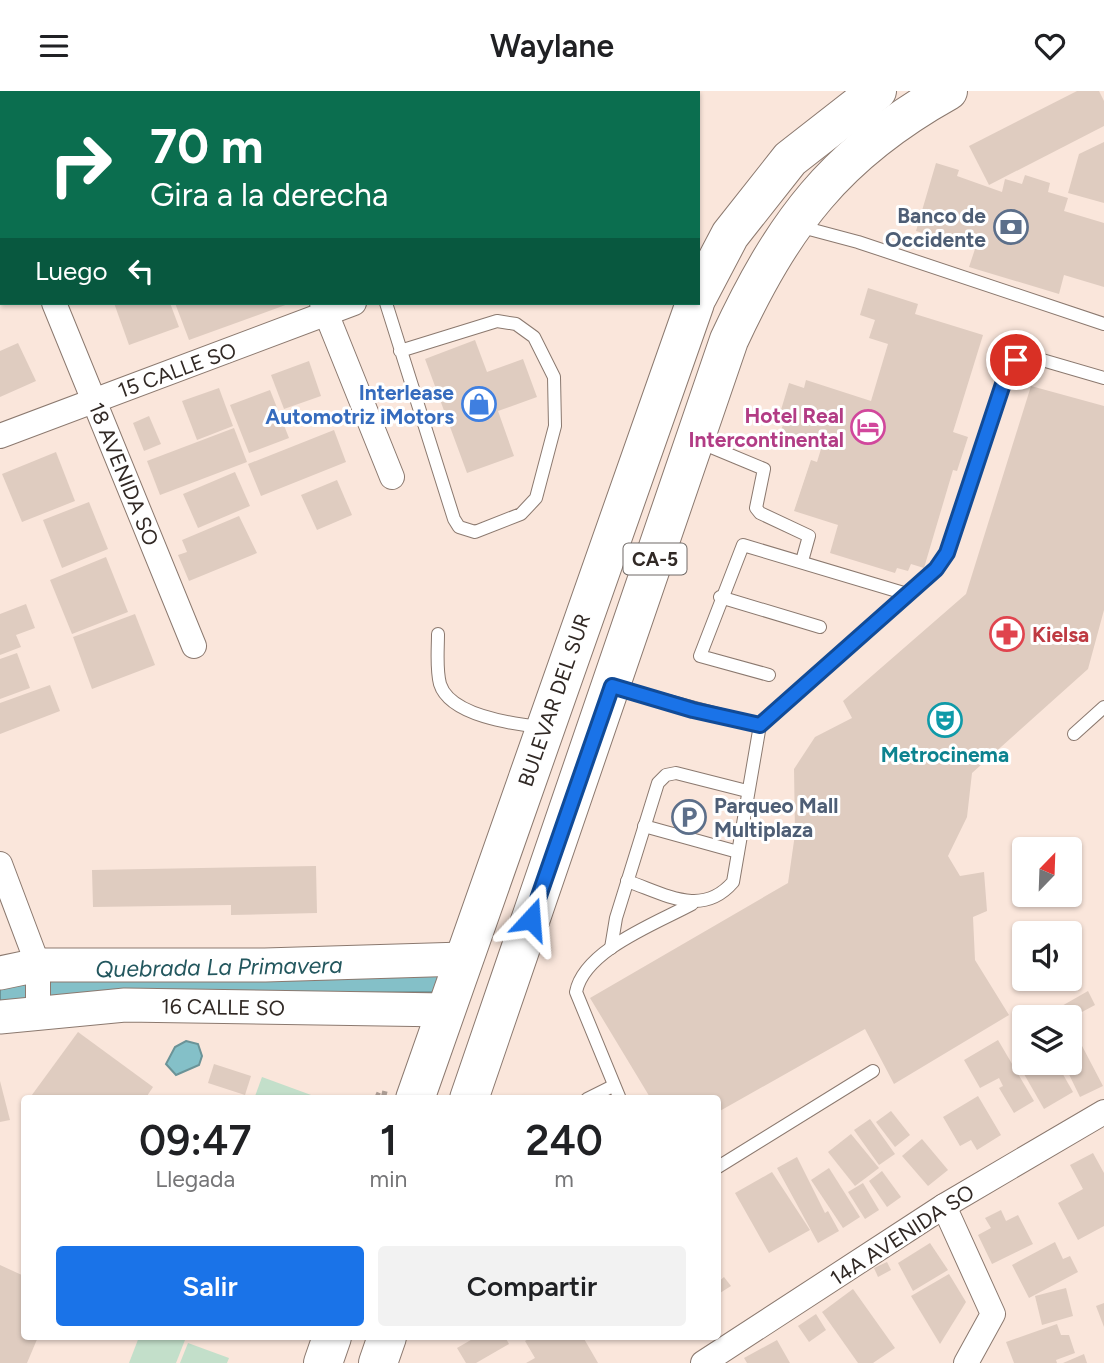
<!DOCTYPE html>
<html lang="es">
<style>
body{margin:0;font-family:Figtree,sans-serif;background:#f2f2f2;color:#202124;height:100vh;display:flex;flex-direction:column;font-size:26px;white-space:nowrap}
*{box-sizing:border-box;margin:0}
p{font-size:23px;color:#757577}
.icon{flex:none;width:38px;height:38px;fill:none;stroke:currentColor;stroke-width:2;stroke-linecap:round;stroke-linejoin:round}
.map{position:relative;flex:1;overflow:hidden}
.panel{position:absolute;left:21px;top:1004px;width:700px;height:245px;display:flex;flex-direction:column;background:#fff;border-radius:7px;box-shadow:0 2px 5px #0004}
.panel>*{flex:none}
.hud{position:absolute;left:0px;top:0px;width:700px;height:214px;box-shadow:0 2px 5px #0004;background:#0b6e4f;color:#fff;overflow:hidden}
.needle{width:46px;rotate:23deg}
.buttons{position:absolute;left:1012px;top:746px;display:grid;gap:14px}
.buttons a{display:grid;place-items:center;width:70px;height:70px;border-radius:7px;background:#fff;box-shadow:0 2px 5px #0004;font-size:35px}
.pin{position:absolute;display:grid;place-items:center;width:60px;height:60px;color:#fff;margin:-30px;border:4px solid #fff;border-radius:50%;box-shadow:0 2px 7px #0007}
.me{position:absolute;width:77px;margin:-38px;rotate:19deg;stroke-linejoin:round;filter:drop-shadow(0 0 5px #0008)}
.turn{display:flex;align-items:center;gap:24px;height:147px;padding:0 35px;font-size:32px}
.turn .icon{width:91px;height:91px;stroke-width:2.5}
.turn b{display:block;font-size:49px;line-height:60px}
.then{display:flex;align-items:center;height:66px;padding:0 35px;background:#0003;gap:14px;font-size:26px}
.eta{display:flex;justify-content:space-evenly;align-items:center;height:119px;text-align:center}
.eta b{font-size:42px;font-weight:600;line-height:49px}
.cta{display:flex;gap:14px;margin-top:auto;padding:14px 35px}
.cta a{flex:1;height:80px;border-radius:7px;background:#1a73e8;color:#fff;font-size:28px;font-weight:600;line-height:80px;text-align:center}
.cta a+a{background:#f2f2f2;color:#202124}
header{display:flex;justify-content:space-between;align-items:center;height:91px;padding:0 35px;background:#fff;font-size:32px;font-weight:600}
.map>svg:first-child{display:block}
</style>
<header><svg class="icon" aria-label="menu" viewBox="0 0 24 24"><path d="M4 6h16M4 12h16M4 18h16"/></svg>Waylane<svg class="icon" aria-label="heart" viewBox="0 0 24 24"><path d="M12 20l-8-8c-3-5 5-10 8-4 3-6 11-1 8 4z"/></svg></header>
<div class="map">
<svg width="1104" height="1272" viewBox="0 0 1104 1272">
<rect width="100%" height="100%" fill="#fae6db"/>
<g fill="#c3dfca">
<polygon points="262,986 322,1008 254,1008"/>
<polygon points="139,1246 185,1249 176,1272 129,1272"/>
<polygon points="188,1252 229,1267 227,1272 180,1272"/>
</g>
<g fill="#84c0c8" stroke="#6b9397" stroke-width="2">
<polygon points="443,884 439,901 57,905 0,912 0,896 53,890"/>
<polygon points="186,950 198,953 202,965 199,974 176,984 166,973 175,956"/>
</g>
<g fill="#dfccc0">
<polygon points="1077,0 1099,0 1104,10 1104,35 989,94 969,55"/>
<polygon points="1104,51 1104,112 1068,102 1079,63"/>
<polygon points="936,72 959,79 957,85 1002,101 1005,88 1022,93 1025,84 1050,92 1048,101 1068,107 1064,120 1104,132 1104,196 1064,184 1059,203 969,176 975,158 916,140"/>
<polygon points="868,197 918,213 915,223 983,244 953,341 968,346 957,380 953,379 924,477 911,473 908,480 897,477 895,482 830,462 838,434 794,420 811,369 817,371 821,358 779,345 784,331 778,329 789,292 804,297 806,289 871,310 888,253 869,247 875,229 860,224"/>
<polygon points="114,212 170,212 179,236 129,254"/>
<polygon points="175,212 291,212 189,249"/>
<polygon points="475,249 487,281 523,268 537,306 498,320 514,365 467,382 425,268"/>
<polygon points="18,252 36,290 0,306 0,260"/>
<polygon points="309,270 321,305 284,318 271,284"/>
<polygon points="1031,295 1104,315 1104,519 1088,578 972,682 967,726 948,765 960,785 984,781 987,820 973,826 975,869 1009,924 894,993 865,938 718,1021 718,1008 651,1008 590,907 788,792 795,743 794,678 815,646 852,627 843,610 966,503"/>
<polygon points="219,297 233,335 197,349 182,310"/>
<polygon points="270,299 289,347 249,362 230,314"/>
<polygon points="149,325 161,353 144,360 133,332"/>
<polygon points="234,337 247,371 160,404 147,370"/>
<polygon points="334,339 346,371 261,405 248,373"/>
<polygon points="56,361 75,410 22,431 2,383"/>
<polygon points="235,381 250,415 198,437 183,403"/>
<polygon points="337,389 352,424 317,439 301,404"/>
<polygon points="89,411 108,458 62,477 43,429"/>
<polygon points="239,425 257,462 189,490 178,464 187,461 182,449"/>
<polygon points="106,466 128,521 72,543 50,489"/>
<polygon points="26,513 35,537 16,544 21,556 0,564 0,523"/>
<polygon points="135,523 155,574 92,598 73,546"/>
<polygon points="17,562 30,597 0,608 0,568"/>
<polygon points="50,594 60,620 0,643 0,612"/>
<polygon points="316,775 317,822 231,824 231,814 93,816 92,779"/>
<polygon points="1088,900 1095,914 1069,928 1065,926 1060,916"/>
<polygon points="78,941 153,996 145,1008 29,1008"/>
<polygon points="998,949 1034,1010 1014,1022 999,997 1003,995 999,987 980,997 964,969"/>
<polygon points="1080,951 1103,995 1080,1006 1063,971 1069,971 1069,956"/>
<polygon points="1044,971 1056,971 1073,1001 1044,1018 1024,983"/>
<polygon points="214,973 251,985 245,1004 208,992"/>
<polygon points="0,990 10,1029 0,1031"/>
<polygon points="978,1005 1001,1044 977,1059 971,1049 960,1055 943,1026"/>
<polygon points="891,1020 910,1044 895,1056 876,1031"/>
<polygon points="870,1028 895,1063 879,1074 854,1039"/>
<polygon points="851,1043 879,1077 855,1095 828,1061"/>
<polygon points="922,1048 948,1079 928,1095 902,1065"/>
<polygon points="1093,1062 1104,1082 1104,1135 1078,1149 1058,1112 1083,1098 1070,1074"/>
<polygon points="797,1066 825,1122 828,1120 839,1140 818,1152 777,1077"/>
<polygon points="829,1077 860,1126 843,1137 811,1089"/>
<polygon points="882,1080 901,1106 887,1116 869,1090"/>
<polygon points="772,1081 810,1139 769,1162 735,1102"/>
<polygon points="863,1092 879,1119 865,1128 848,1101"/>
<polygon points="1001,1119 1006,1130 1018,1124 1033,1153 992,1173 978,1144 991,1137 985,1127"/>
<polygon points="1055,1151 1063,1168 1070,1165 1078,1181 1029,1207 1012,1174"/>
<polygon points="930,1152 948,1179 913,1200 898,1172"/>
<polygon points="887,1171 891,1179 878,1186 874,1177"/>
<polygon points="0,1174 24,1185 24,1246 38,1246 27,1272 0,1272"/>
<polygon points="949,1183 966,1211 940,1253 911,1205"/>
<polygon points="724,1186 731,1195 720,1202 718,1191"/>
<polygon points="1066,1197 1073,1225 1042,1234 1035,1205"/>
<polygon points="853,1198 895,1257 873,1272 858,1272 822,1221"/>
<polygon points="1104,1212 1104,1236 1096,1215"/>
<polygon points="816,1223 826,1239 809,1251 798,1235"/>
<polygon points="1057,1233 1061,1244 1069,1244 1075,1262 1056,1269 1057,1272 1014,1272 1006,1251"/>
<polygon points="476,1246 505,1246 509,1253 476,1272 466,1272 457,1257"/>
<polygon points="532,1246 583,1246 598,1272 526,1272 535,1267 525,1250"/>
<polygon points="777,1249 790,1272 747,1272 744,1267"/>
<polygon points="1084,1263 1087,1272 1063,1272"/>
</g>
<g fill="none" stroke-linecap="round" stroke-linejoin="round">
<g stroke="#8b796f" stroke-width="14">
<g id="lane">
<polyline points="798,135 858,151 1104,233"/>
<polyline points="386,212 454,428 459,436 475,441 521,423 536,407 555,335 554,286 534,246 516,233 497,230 400,260"/>
<polyline points="699,351 764,378 756,417 760,422 809,445 802,470"/>
<polyline points="720,506 820,536"/>
<path d="M438,543C438,559 436,578 440,593C450,625 514,633 541,636"/>
<polyline points="769,584 700,565 743,454 907,503"/>
<polyline points="615,596 760,634 936,478 947,462 1006,284 1016,269 1025,264 1104,287"/>
<polyline points="1074,643 1104,616"/>
<polyline points="644,735 738,761"/>
<path d="M627,790C665,803 702,827 733,791L760,634"/>
<polyline points="611,857 616,827 658,692 666,684 676,682 747,700"/>
<polyline points="587,1008 613,995"/>
<path d="M620,1008L576,901C584,859 657,832 692,813"/>
<polyline points="718,1076 873,980"/>
</g>
</g>
<g stroke="#8b796f" stroke-width="26">
<g id="street">
<polyline points="238,0 238,2"/>
<polyline points="463,0 464,2"/>
<polyline points="0,76 2,80"/>
<polyline points="54,212 194,555"/>
<polyline points="322,212 392,386"/>
<polyline points="0,345 354,212"/>
<polyline points="0,773 38,874 38,923"/>
<polyline points="944,1115 993,1223 966,1272"/>
<polyline points="703,1272 944,1115 1104,1021"/>
</g>
</g>
<g stroke="#8b796f" stroke-width="35">
<g id="secondary">
<polyline points="0,882 38,874 265,874 463,868"/>
<polyline points="0,926 125,914 446,919"/>
</g>
</g>
<g stroke="#8b796f" stroke-width="40">
<g id="highway">
<polyline points="698,205 730,144 790,68 877,0"/>
<polyline points="415,1008 695,212"/>
<path d="M469,1008L729,249C783,133 835,63 948,0"/>
<polyline points="323,1272 332,1246"/>
<polyline points="378,1272 387,1246"/>
</g>
</g>
<polyline stroke="#ad9e95" stroke-width="4.5" stroke-dasharray="7 3.5" stroke-linecap="butt" points="376,1008 379,1001 387,1003"/>
<use href="#lane" stroke="#fff" stroke-width="12"/>
<use href="#street" stroke="#fff" stroke-width="24"/>
<use href="#secondary" stroke="#fff" stroke-width="33"/>
<use href="#highway" stroke="#fff" stroke-width="38"/>
</g>
<g fill="none" stroke-linecap="round" stroke-linejoin="round">
<g stroke="#114b97" stroke-width="18">
<polyline id="route" points="531,828 612,595 693,619 760,634 936,478 947,462 1006,284 1016,269"/>
</g>
<use href="#route" stroke="#1a73e8" stroke-width="12"/>
</g>
<defs>
<g id="bank-ring" transform="scale(1.75)"><circle r="9.5" fill="#fff" stroke="#5c6f8a" stroke-width="1.5"/><path d="M-6-4H6V4H-6ZM0-2.3a2.3 2.3 0 1 0 0 4.6a2.3 2.3 0 1 0 0-4.6Z" fill="#5c6f8a"/></g>
<g id="shop-ring" transform="scale(1.75)"><circle r="9.5" fill="#fff" stroke="#3f7fe0" stroke-width="1.5"/><path d="M-5-2.5h2.3a2.7 3.5 0 0 1 5.4 0H5L5.5 6h-11ZM-1.5-2.5h3a1.5 2.3 0 0 0-3 0Z" fill="#3f7fe0"/></g>
<g id="hotel-ring" transform="scale(1.75)"><circle r="9.5" fill="#fff" stroke="#d1479c" stroke-width="1.5"/><path d="M-6-4.5h1.5V1H6V5H4.5V3h-9V5H-6ZM-4 0a1.8 1.8 0 1 1 3.6 0ZM.5 0V-2.5h3Q6-2.5 6 0Z" fill="#d1479c"/></g>
<g id="pharmacy-ring" transform="scale(1.75)"><circle r="9.5" fill="#fff" stroke="#e0444e" stroke-width="1.5"/><path d="M-2-6h4v4h4v4h-4v4h-4v-4h-4v-4h4Z" fill="#e0444e"/></g>
<g id="theatre-ring" transform="scale(1.75)"><circle r="9.5" fill="#fff" stroke="#0f9aa8" stroke-width="1.5"/><path d="M-5-5.5Q0-4 5-5.5V0Q5 5 0 6Q-5 5-5 0ZM-3.3-2.5H-1v1.5H-3.3ZM1-2.5H3.3v1.5H1ZM-2.8 1Q0 5.5 2.8 1Z" fill="#0f9aa8"/></g>
<g id="parking-ring" transform="scale(1.75)"><circle r="9.5" fill="#fff" stroke="#5c6f8a" stroke-width="1.5"/><path d="M-3.5-5.5H1a3.5 3.5 0 0 1 0 7H-1V5.5H-3.5ZM-1-3.4V-.6H.8a1.4 1.4 0 0 0 0-2.8Z" fill="#5c6f8a"/></g>
</defs>
<g fill-rule="evenodd">
<use href="#bank-ring" x="1011" y="136"/>
<use href="#shop-ring" x="479" y="313"/>
<use href="#hotel-ring" x="868" y="336"/>
<use href="#pharmacy-ring" x="1007" y="543"/>
<use href="#theatre-ring" x="945" y="629"/>
<use href="#parking-ring" x="689" y="726"/>
</g>
<g text-anchor="middle" dominant-baseline="central" stroke-width="6" stroke-linejoin="round" paint-order="stroke">
<rect fill="#fff" stroke="#6f6966" stroke-width="2" x="623.5" y="452.5" width="63" height="31" rx="5"/>
<g font-size="19" font-weight="bold" fill="#312925">
<text x="655" y="468">CA-5</text>
</g>
<g font-size="21" font-weight="bold" fill="#4e5e75" stroke="#fff" text-anchor="end">
<text x="986" y="124">Banco de<tspan x="986" dy="24">Occidente</tspan></text>
<text x="714" y="714" text-anchor="start">Parqueo Mall<tspan x="714" dy="24">Multiplaza</tspan></text>
</g>
<g font-size="21" fill="#312925" stroke="#fff">
<text transform="translate(177 279) rotate(-20)">15 CALLE SO</text>
<text transform="translate(124 383) rotate(68)">18 AVENIDA SO</text>
<text transform="translate(554 609) rotate(-71)">BULEVAR DEL SUR</text>
<text transform="translate(223 916) rotate(1)">16 CALLE SO</text>
<text transform="translate(902 1144) rotate(-33)">14A AVENIDA SO</text>
</g>
<g font-size="21" font-weight="bold" fill="#366cbe" stroke="#fff" text-anchor="end">
<text x="454" y="301">Interlease<tspan x="454" dy="24">Automotriz iMotors</tspan></text>
</g>
<g font-size="21" font-weight="bold" fill="#b23c85" stroke="#fff" text-anchor="end">
<text x="844" y="324">Hotel Real<tspan x="844" dy="24">Intercontinental</tspan></text>
</g>
<g font-size="21" font-weight="bold" fill="#be3a42" stroke="#fff" text-anchor="start">
<text x="1032" y="543">Kielsa</text>
</g>
<g font-size="21" font-weight="bold" fill="#0d838f" stroke="#fff">
<text x="945" y="663">Metrocinema</text>
</g>
<g font-size="23" font-style="italic" fill="#23575e" stroke="#fff">
<text transform="translate(219 876) rotate(-1)">Quebrada La Primavera</text>
</g>
</g>
</svg>
<div class="buttons">
<a><svg class="needle" viewBox="-14 -14 28 28"><path d="M0-13l5 13h-10z" fill="#e53935"/><path d="M0 13l5-13h-10z" fill="#757577"/></svg></a>
<a><svg class="icon" aria-label="sound" viewBox="0 0 24 24"><path d="M4 9h4l5-4v14l-5-4H4zM17 9q2 3 0 6"/></svg></a>
<a><svg class="icon" aria-label="layers" viewBox="0 0 24 24"><path d="M12 4l9 5-9 5-9-5zM3 14l9 5 9-5"/></svg></a>
</div>
<div class="pin" style="left:1016px;top:269px;background:#d93025"><svg class="icon" aria-label="arrive" viewBox="0 0 24 24"><path d="M6 21V4h12l-3 4 3 4H6"/></svg></div>
<svg class="me" style="left:531px;top:828px" viewBox="-20 -20 40 40"><path d="M0-17L14 15 0 8-14 15z" fill="#1a73e8" stroke="#fff" stroke-width="4"/></svg>
<div class="hud">
<div class="turn"><svg class="icon" aria-label="right" viewBox="0 0 24 24"><path d="M7 20v-9h11M14 6l5 5-5 5"/></svg><div><b>70 m</b>Gira a la derecha</div></div>
<div class="then">Luego<svg class="icon" aria-label="left" viewBox="0 0 24 24"><path d="M17 20v-9H6M10 6l-5 5 5 5"/></svg></div>
</div>
<section class="panel">
<div class="eta">
<div><b>09:47</b><p>Llegada</p></div>
<div><b>1</b><p>min</p></div>
<div><b>240</b><p>m</p></div>
</div>
<div class="cta"><a>Salir</a><a>Compartir</a></div>
</section>
</div>
